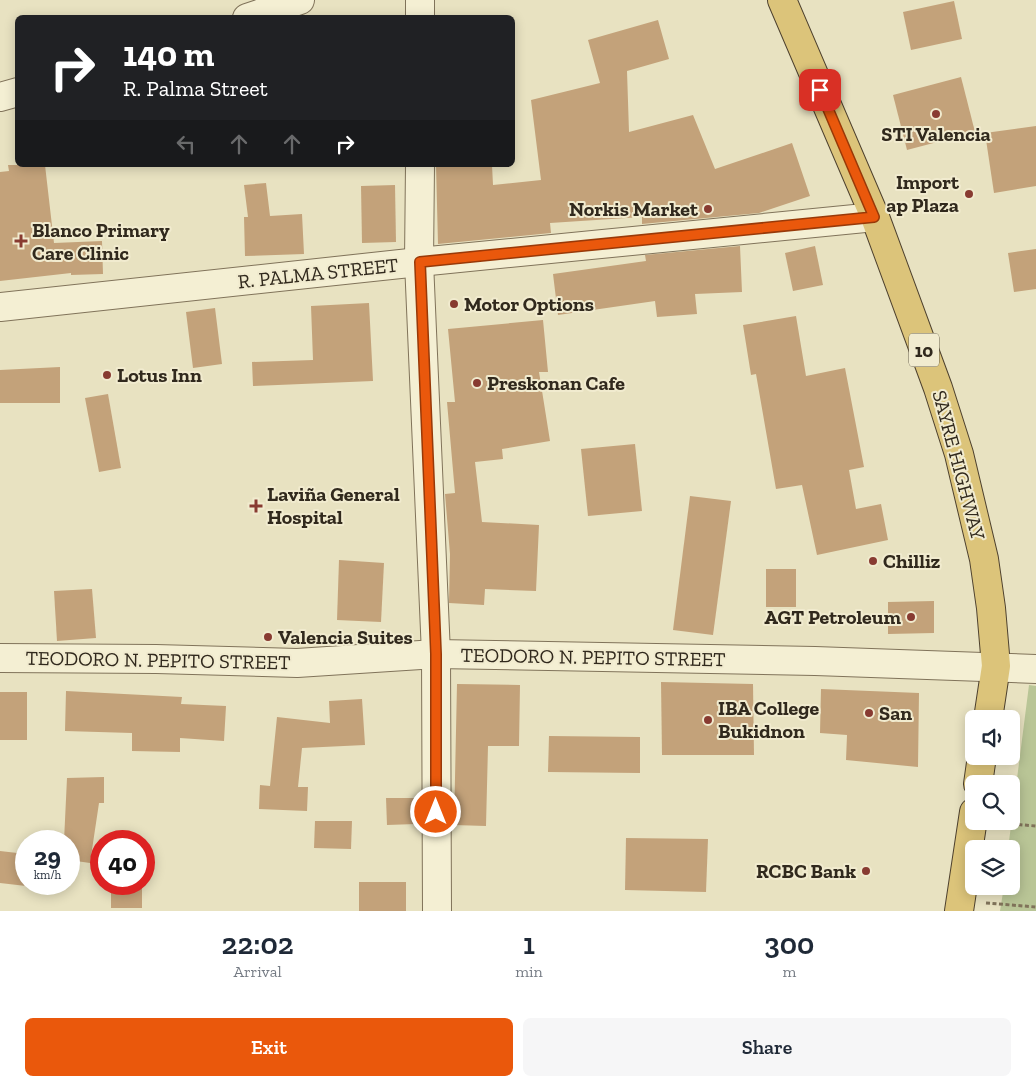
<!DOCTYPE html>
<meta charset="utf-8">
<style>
body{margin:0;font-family:"Zilla Slab",serif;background:#f6f6f7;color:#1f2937;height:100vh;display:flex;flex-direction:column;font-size:19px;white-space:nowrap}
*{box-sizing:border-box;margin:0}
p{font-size:16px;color:#747a83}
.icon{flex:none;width:28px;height:28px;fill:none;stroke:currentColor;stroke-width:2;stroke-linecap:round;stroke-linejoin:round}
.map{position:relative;height:911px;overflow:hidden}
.sheet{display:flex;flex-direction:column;background:#fff;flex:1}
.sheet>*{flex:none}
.guide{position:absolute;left:15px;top:15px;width:500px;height:152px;border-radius:8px;box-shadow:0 2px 12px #0003;background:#202124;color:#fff;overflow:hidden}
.tools{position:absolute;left:965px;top:710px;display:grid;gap:10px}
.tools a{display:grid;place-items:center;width:55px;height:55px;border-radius:8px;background:#fff;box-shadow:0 2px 12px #0003;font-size:25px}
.speed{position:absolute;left:15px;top:830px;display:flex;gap:10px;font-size:25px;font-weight:700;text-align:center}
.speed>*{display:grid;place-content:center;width:65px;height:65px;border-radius:50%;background:#fff;box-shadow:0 2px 12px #0003;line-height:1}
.speed small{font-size:12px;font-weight:400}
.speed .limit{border:8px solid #d22;background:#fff;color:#111}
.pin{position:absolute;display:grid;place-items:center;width:42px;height:42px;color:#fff;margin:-21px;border-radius:10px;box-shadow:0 2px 8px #0006}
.me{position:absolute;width:55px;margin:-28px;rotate:0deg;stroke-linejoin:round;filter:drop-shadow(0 0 4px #0008)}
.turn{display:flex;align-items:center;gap:18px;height:105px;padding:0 25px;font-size:22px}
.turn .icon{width:65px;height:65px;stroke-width:2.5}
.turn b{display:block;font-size:35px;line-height:42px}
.lanes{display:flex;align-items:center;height:48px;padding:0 25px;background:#0003;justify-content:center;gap:25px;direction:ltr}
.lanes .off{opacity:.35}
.eta{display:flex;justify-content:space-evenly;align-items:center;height:85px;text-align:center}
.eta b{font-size:30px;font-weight:600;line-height:35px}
.button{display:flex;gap:10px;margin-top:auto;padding:10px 25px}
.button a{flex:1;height:58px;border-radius:8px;background:#ea580c;color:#fff;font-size:20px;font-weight:600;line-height:58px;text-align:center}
.button a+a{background:#f6f6f7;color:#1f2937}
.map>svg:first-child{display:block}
</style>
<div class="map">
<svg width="1036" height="911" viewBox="0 0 1036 911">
<rect width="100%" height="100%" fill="#e8e2c1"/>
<polygon fill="#b9c596" points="1029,685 1036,686 1036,911 1000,911 1004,886 1011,886 1011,849 1008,849"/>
<g fill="#c3a27a">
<polygon points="954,1 962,39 911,50 903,12"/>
<polygon points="658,20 669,59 627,71 629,132 693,115 715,169 792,143 810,196 759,213 642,224 642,217 550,223 551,233 438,244 436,165 492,165 493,185 541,180 531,100 600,83 588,40"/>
<polygon points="961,77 975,132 907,150 893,95"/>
<polygon points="1036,126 1036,186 994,193 985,133"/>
<polygon points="8,165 45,165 54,243 102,241 103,274 71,275 71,273 0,281 0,172 9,171"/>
<polygon points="266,183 270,216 302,214 304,254 245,256 244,217 248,217 244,185"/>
<polygon points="395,185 396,242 362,243 361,186"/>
<polygon points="740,246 742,292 695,294 697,314 657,317 655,301 558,315 553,274 646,261 645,255"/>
<polygon points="815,246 823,285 793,291 785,253"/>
<polygon points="1036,249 1036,289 1014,292 1008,253"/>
<polygon points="369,303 373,381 253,386 252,362 313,360 311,306"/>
<polygon points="215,308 222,364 193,368 186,312"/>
<polygon points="796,316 806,376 845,368 864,467 849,470 856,509 881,504 888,540 817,555 802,485 776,489 756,374 751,375 743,325"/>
<polygon points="543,320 548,372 539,372 550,441 502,449 503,459 475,462 482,522 539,525 536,591 485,589 484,605 449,603 450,554 445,494 455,493 447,402 455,402 448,329"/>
<polygon points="60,367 60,403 0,403 0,370"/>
<polygon points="108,394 121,468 99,472 85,398"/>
<polygon points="635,444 642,511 588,516 581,449"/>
<polygon points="690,496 731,501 713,635 673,630"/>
<polygon points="339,560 384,563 381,622 337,620"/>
<rect x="766" y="569" width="30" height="38"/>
<polygon points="92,589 96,638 57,641 54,591"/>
<polygon points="934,601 934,633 888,634 888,602"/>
<polygon points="661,682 753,684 754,755 662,755"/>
<polygon points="457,684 520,685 519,746 488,746 486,826 454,825"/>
<polygon points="821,689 919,693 918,767 846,760 847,735 820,733"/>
<polygon points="66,691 182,697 181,704 226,706 224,741 180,738 180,752 132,751 132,733 65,731"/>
<rect x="0" y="692" width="27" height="48"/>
<polygon points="362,699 365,745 302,748 298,787 308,787 307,811 259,809 260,785 270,786 277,717 330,723 329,701"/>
<polygon points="549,736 640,737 640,773 548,772"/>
<polygon points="104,777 104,803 99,803 90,863 69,860 69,841 64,841 67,778"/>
<polygon points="386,798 416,798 416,824 387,825"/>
<polygon points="315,821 352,821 351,849 314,848"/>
<polygon points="626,838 708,839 706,892 625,890"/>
<polygon points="0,851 26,854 26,886 0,883"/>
<rect x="359" y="882" width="47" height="29"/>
<rect x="111" y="884" width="31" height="24"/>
</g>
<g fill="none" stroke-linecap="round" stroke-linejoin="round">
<g stroke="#80735a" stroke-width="30">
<polyline id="minor" points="0,307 419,262 875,217"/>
</g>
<g stroke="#80735a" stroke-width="30">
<g id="tertiary">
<polyline points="247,18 300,0"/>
<polyline points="420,18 420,0"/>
<polyline points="0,97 18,92"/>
<polyline points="420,165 419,262 436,654 437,911"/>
<polyline points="0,658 156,659 297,663 436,654 815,661 1036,669"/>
</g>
</g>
<g stroke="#4e412e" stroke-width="30">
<g id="trunk">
<polyline points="782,0 875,217 938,388 959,454 984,559 991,608 996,666 988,719"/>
<polyline points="978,784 982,756"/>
<polyline points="959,911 974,812"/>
</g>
</g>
<g stroke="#80735a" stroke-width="3" stroke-dasharray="4 2.5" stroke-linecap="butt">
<polyline points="999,823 1036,826"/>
<polyline points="986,903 1036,907"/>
</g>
<use href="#minor" stroke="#f4efd3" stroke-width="28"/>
<use href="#tertiary" stroke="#f4efd3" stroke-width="28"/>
<use href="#trunk" stroke="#dcc47a" stroke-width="28"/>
</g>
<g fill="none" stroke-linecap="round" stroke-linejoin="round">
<g stroke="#983908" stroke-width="12">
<polyline id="route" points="436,812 436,654 420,262 874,217 820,90"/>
</g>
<use href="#route" stroke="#ea580c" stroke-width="9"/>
</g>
<g fill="#883b31" stroke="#f1ebcf" stroke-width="2">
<circle cx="936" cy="114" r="5"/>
<circle cx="969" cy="194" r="5"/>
<circle cx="708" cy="209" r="5"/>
<path d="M18.5 233.5h5v5h5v5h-5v5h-5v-5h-5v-5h5z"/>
<circle cx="454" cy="304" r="5"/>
<circle cx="107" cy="375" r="5"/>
<circle cx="477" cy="383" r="5"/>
<path d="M253.5 498.5h5v5h5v5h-5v5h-5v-5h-5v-5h5z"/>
<circle cx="873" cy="561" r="5"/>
<circle cx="911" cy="617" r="5"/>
<circle cx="268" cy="637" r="5"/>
<circle cx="869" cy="713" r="5"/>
<circle cx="708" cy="720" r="5"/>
<circle cx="866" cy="871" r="5"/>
</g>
<g text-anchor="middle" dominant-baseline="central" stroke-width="4" stroke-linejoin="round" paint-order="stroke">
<rect fill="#f1ebcf" stroke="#6b6352" stroke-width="1" x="909" y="333.5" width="30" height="33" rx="4"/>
<g font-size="19" font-weight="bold" fill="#31291d">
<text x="924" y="350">10</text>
</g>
<g font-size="20" font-weight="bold" fill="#31291d" stroke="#f1ebcf" text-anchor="start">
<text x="936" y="134" text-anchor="middle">STI Valencia</text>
<text x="959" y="182" text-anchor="end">Import<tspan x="959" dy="23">ap Plaza</tspan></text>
<text x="698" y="209" text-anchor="end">Norkis Market</text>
<text x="32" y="230">Blanco Primary<tspan x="32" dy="23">Care Clinic</tspan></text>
<text x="464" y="304">Motor Options</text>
<text x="117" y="375">Lotus Inn</text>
<text x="487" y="383">Preskonan Cafe</text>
<text x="267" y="494">Laviña General<tspan x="267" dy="23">Hospital</tspan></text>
<text x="883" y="561">Chilliz</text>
<text x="901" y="617" text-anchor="end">AGT Petroleum</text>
<text x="278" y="637">Valencia Suites</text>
<text x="718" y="708">IBA College<tspan x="718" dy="23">Bukidnon</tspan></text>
<text x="879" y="713">San</text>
<text x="856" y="871" text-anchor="end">RCBC Bank</text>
</g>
<g font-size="20" fill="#31291d" stroke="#f1ebcf">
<text transform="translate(318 273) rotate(-6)">R. PALMA STREET</text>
<text transform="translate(959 465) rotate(75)">SAYRE HIGHWAY</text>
<text transform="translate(593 657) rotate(1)">TEODORO N. PEPITO STREET</text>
<text transform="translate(158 660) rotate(1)">TEODORO N. PEPITO STREET</text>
</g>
</g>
</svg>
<div class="tools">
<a><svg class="icon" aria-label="sound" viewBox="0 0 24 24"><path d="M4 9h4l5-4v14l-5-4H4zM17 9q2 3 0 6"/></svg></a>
<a><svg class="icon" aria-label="search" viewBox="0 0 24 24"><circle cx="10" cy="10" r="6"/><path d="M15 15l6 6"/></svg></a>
<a><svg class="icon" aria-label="layers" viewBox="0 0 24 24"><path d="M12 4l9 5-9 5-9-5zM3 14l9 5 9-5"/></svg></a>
</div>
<div class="speed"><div>29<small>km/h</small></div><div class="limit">40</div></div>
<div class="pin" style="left:820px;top:90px;background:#d93025"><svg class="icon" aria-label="arrive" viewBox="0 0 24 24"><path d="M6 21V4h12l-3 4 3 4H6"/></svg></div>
<svg class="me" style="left:436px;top:812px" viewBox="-20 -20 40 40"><circle r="17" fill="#ea580c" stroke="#fff" stroke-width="3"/><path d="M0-11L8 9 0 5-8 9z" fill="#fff"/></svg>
<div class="guide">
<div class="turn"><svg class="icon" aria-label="right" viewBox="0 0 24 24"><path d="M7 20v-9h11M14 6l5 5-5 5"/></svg><div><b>140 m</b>R. Palma Street</div></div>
<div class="lanes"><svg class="icon off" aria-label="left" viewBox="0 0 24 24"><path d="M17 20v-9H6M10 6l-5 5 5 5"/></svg><svg class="icon off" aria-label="ahead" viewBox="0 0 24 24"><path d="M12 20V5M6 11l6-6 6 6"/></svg><svg class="icon off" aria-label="ahead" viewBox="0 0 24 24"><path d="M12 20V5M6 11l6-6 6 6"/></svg><svg class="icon" aria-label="right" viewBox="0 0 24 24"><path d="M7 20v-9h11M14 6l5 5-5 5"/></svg></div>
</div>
</div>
<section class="sheet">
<div class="eta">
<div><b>22:02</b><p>Arrival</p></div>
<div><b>1</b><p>min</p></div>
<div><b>300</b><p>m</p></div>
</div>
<div class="button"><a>Exit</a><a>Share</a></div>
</section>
